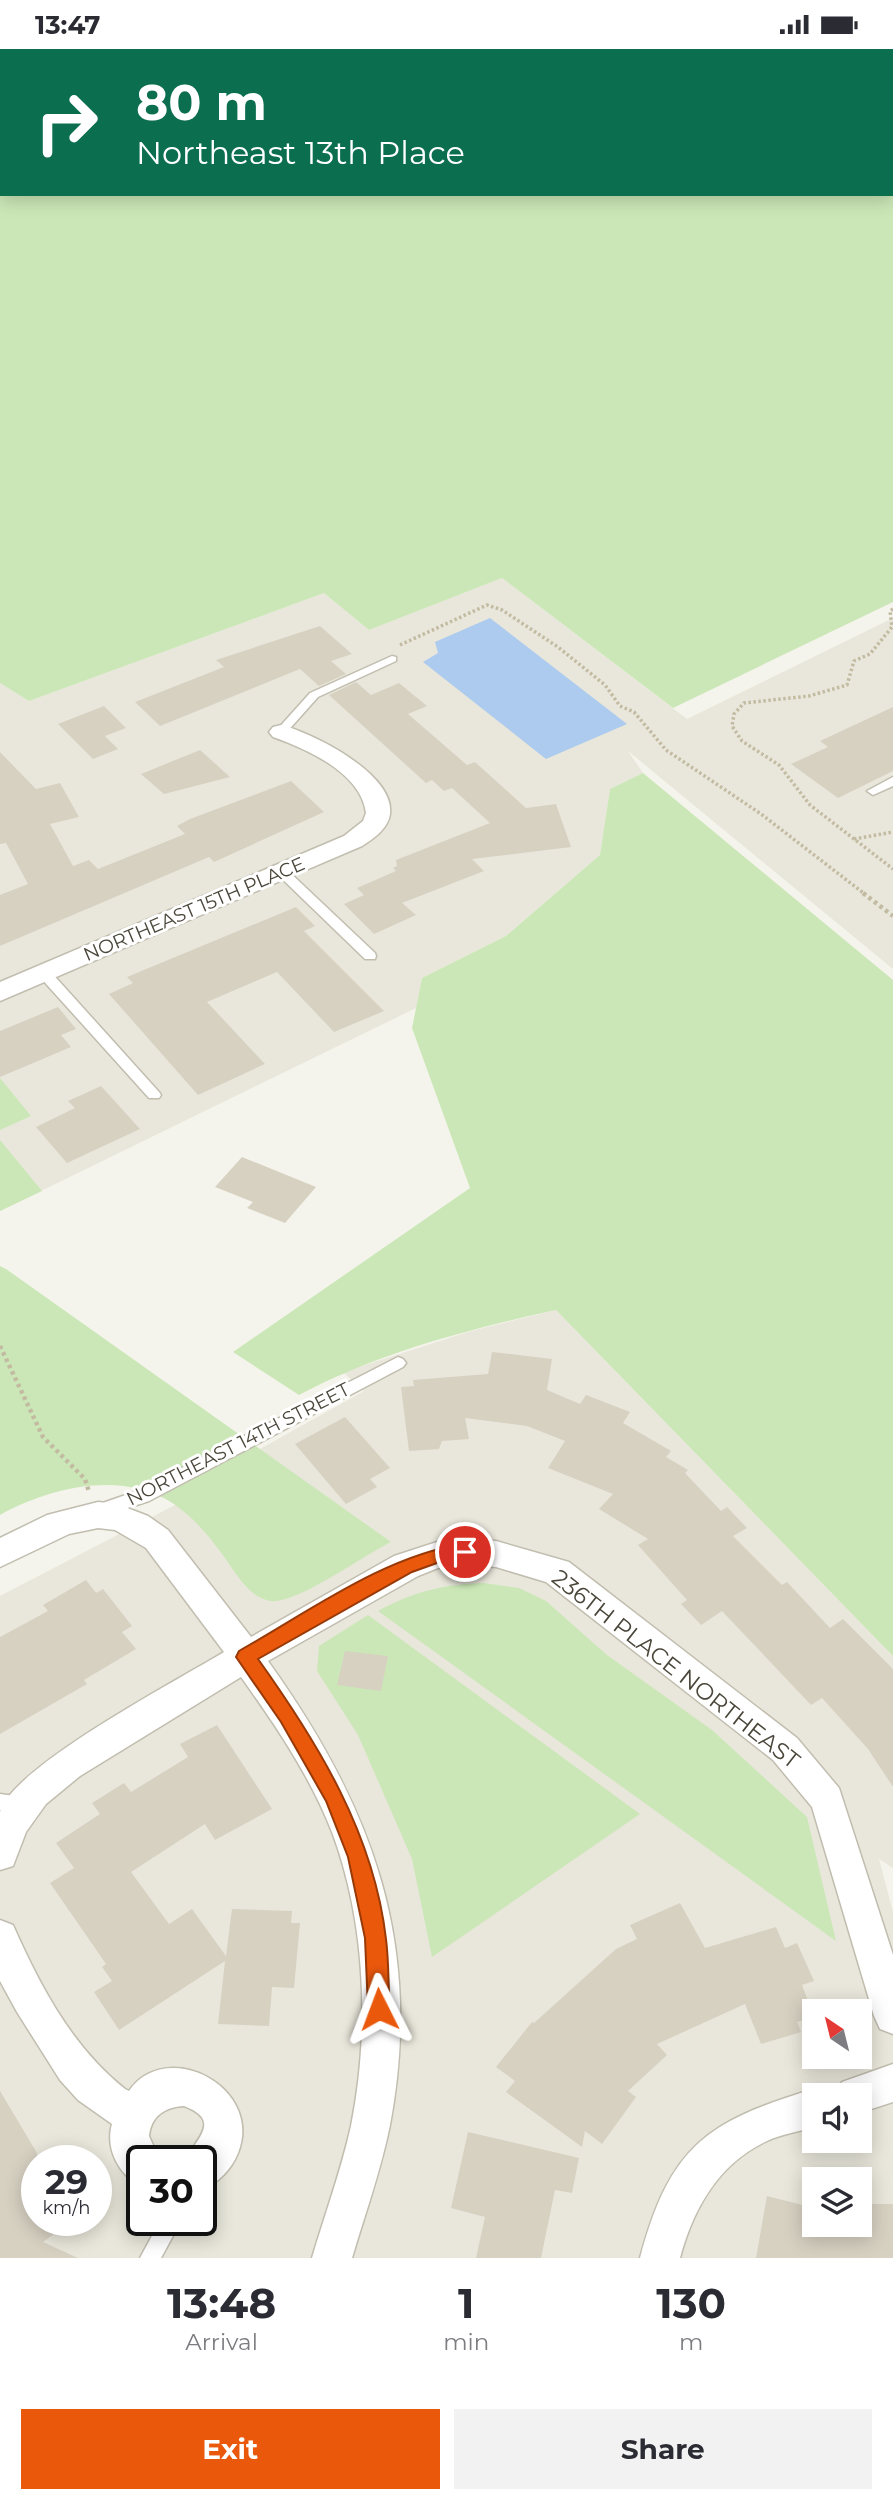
<!DOCTYPE html>
<style>
body{margin:0;font-family:Montserrat,sans-serif;background:#f2f2f3;color:#2b2b33;height:100vh;display:flex;flex-direction:column;font-size:26px;white-space:nowrap}
*{box-sizing:border-box;margin:0}
p{font-size:23px;color:#7c7c81}
.icon{flex:none;width:38px;height:38px;fill:none;stroke:currentColor;stroke-width:2;stroke-linecap:round;stroke-linejoin:round}
.map{position:relative;height:2209px;overflow:hidden}
.drawer{display:flex;flex-direction:column;background:#fff;flex:1}
.drawer>*{flex:none}
.banner{position:absolute;left:0px;top:0px;width:894px;height:147px;box-shadow:0 4px 18px #0003;background:#0b6e4f;color:#fff;overflow:hidden}
.needle{width:46px;rotate:325deg}
.tools{position:absolute;left:802px;top:1950px;display:grid;gap:14px}
.tools a{display:grid;place-items:center;width:70px;height:70px;border-radius:0px;background:#fff;box-shadow:0 4px 18px #0003;font-size:35px}
.speed{position:absolute;left:21px;top:2096px;display:flex;gap:14px;font-size:35px;font-weight:700;text-align:center}
.speed>*{display:grid;place-content:center;width:91px;height:91px;border-radius:50%;background:#fff;box-shadow:0 4px 18px #0003;line-height:1}
.speed small{font-size:18px;font-weight:400}
.speed .limit{border:4px solid #111;border-radius:10px;background:#fff;color:#111}
.pin{position:absolute;display:grid;place-items:center;width:60px;height:60px;color:#fff;margin:-30px;border:4px solid #fff;border-radius:50%;box-shadow:0 2px 7px #0007}
.me{position:absolute;width:77px;margin:-38px;rotate:357deg;stroke-linejoin:round;filter:drop-shadow(0 0 5px #0008)}
.turn{display:flex;align-items:center;gap:24px;height:147px;padding:0 21px;font-size:32px}
.turn .icon{width:91px;height:91px;stroke-width:2.5}
.turn b{display:block;font-size:49px;line-height:60px}
.eta{display:flex;justify-content:space-evenly;align-items:center;height:119px;text-align:center}
.eta b{font-size:42px;font-weight:700;line-height:49px}
.action{display:flex;gap:14px;margin-top:auto;padding:14px 21px}
.action a{flex:1;height:80px;border-radius:0px;background:#ea580c;color:#fff;font-size:28px;font-weight:700;line-height:80px;text-align:center}
.action a+a{background:#f2f2f3;color:#2b2b33}
.status{display:flex;justify-content:space-between;align-items:center;height:49px;padding:0 35px;background:#fff;direction:ltr}
.status svg{height:19px;fill:currentColor}
.map>svg:first-child{display:block}
</style>
<div class="status"><b>13:47</b><svg viewBox="0 0 49 12"><path d="M0 12V9h3v3zM5 12V6h3v6zM10 12V3h3v9zM15 12V0h3v12zM26 1h20v11H26zM47 4h2v5h-2z"/></svg></div>
<div class="map">
<svg width="893" height="2209" viewBox="0 0 893 2209">
<rect width="100%" height="100%" fill="#f5f4ec"/>
<g fill="#e9e7db" fill-rule="evenodd">
<polygon points="502,529 687,670 893,569 893,920 628,702 643,724 610,740 600,806 506,887 422,929 416,959 0,1162 0,634 29,652 324,544 369,581"/>
<path d="M556,1261L893,1607V1819L879,1810L893,1863V2209H0V1547L175,1456L260,1400L364,1342L343,1323L471,1282ZM814,1962H859V2007H814ZM814,2046H859V2091H814ZM37,2112H96V2172H37ZM142,2112H201V2172H142ZM814,2130H859V2175H814Z"/>
</g>
<g fill="#cbe7b7">
<polygon points="172,0 893,0 893,553 673,659 502,529 369,581 324,544 29,652 0,634 0,137 2,145 892,145 892,2 165,2"/>
<path d="M643,724L893,931V1607L556,1261C469,1280 378,1304 299,1346L233,1303L470,1139L412,979L422,929L506,887L600,806L610,740Z"/>
<polygon points="0,1029 31,1067 0,1081"/>
<polygon points="0,1091 42,1142 0,1162"/>
<path d="M0,1217L6,1220L391,1493C364,1506 297,1555 271,1552C248,1549 235,1522 222,1505C209,1487 193,1468 174,1455C122,1421 51,1438 0,1466Z"/>
<path d="M484,1534L519,1539L546,1552L607,1606L712,1681L807,1768L836,1892L378,1562C412,1543 445,1535 484,1534Z"/>
<polygon points="368,1566 640,1765 432,1908 412,1810 358,1686 317,1622 319,1597"/>
</g>
<polygon fill="#accbee" points="490,569 627,675 546,710 423,613 438,604 435,593"/>
<g fill="#d7d1c2">
<polygon points="320,577 352,605 331,612 346,625 319,637 300,620 160,677 135,653 224,618 216,611"/>
<polygon points="356,633 371,646 399,634 427,657 408,665 467,716 475,713 526,759 556,755 571,798 472,810 484,822 402,854 416,866 374,885 344,855 364,846 357,839 396,822 393,819 397,817 396,811 490,774 452,739 444,742 432,731 426,734 329,646"/>
<polygon points="104,657 126,679 105,687 118,700 93,710 58,675"/>
<polygon points="893,658 893,722 838,749 791,715 828,698 820,692"/>
<polygon points="200,701 230,728 164,745 141,725"/>
<polygon points="0,703 36,740 60,734 79,768 50,775 73,817 89,811 98,820 185,785 177,777 190,770 291,732 324,763 214,813 209,808 0,897 0,846 28,835 6,794 0,795"/>
<polygon points="296,858 315,877 304,882 384,962 334,983 277,923 207,953 265,1015 198,1046 109,945 133,934 127,928"/>
<polygon points="58,958 76,980 61,986 71,998 0,1028 0,982"/>
<polygon points="101,1037 140,1080 67,1114 36,1078 75,1059 68,1052"/>
<polygon points="242,1108 316,1138 285,1174 247,1159 253,1153 215,1138"/>
<polygon points="492,1303 552,1310 547,1341 580,1355 586,1346 630,1363 623,1374 671,1402 666,1408 688,1421 685,1424 721,1462 727,1458 747,1479 733,1487 782,1536 787,1533 830,1579 843,1570 893,1620 893,1738 868,1700 822,1649 811,1656 722,1562 701,1576 681,1555 687,1551 638,1496 648,1490 599,1460 613,1445 548,1419 565,1392 527,1377 465,1369 469,1390 442,1392 439,1400 409,1402 401,1338 414,1337 413,1331 488,1325"/>
<polygon points="345,1368 390,1419 370,1430 377,1438 346,1455 295,1395"/>
<polygon points="86,1531 96,1544 103,1540 132,1577 122,1583 136,1600 84,1631 87,1635 0,1685 0,1588 48,1562 43,1556"/>
<polygon points="345,1602 388,1607 381,1642 337,1636"/>
<polygon points="217,1676 272,1760 215,1791 205,1775 131,1823 169,1875 192,1860 226,1907 232,1860 292,1862 291,1874 300,1874 294,1939 272,1938 269,1977 218,1975 225,1912 119,1981 94,1943 112,1932 102,1918 106,1915 50,1834 74,1819 56,1794 100,1765 92,1754 124,1734 131,1743 188,1708 180,1695"/>
<polygon points="680,1854 705,1899 776,1878 785,1899 797,1894 814,1932 802,1936 814,1968 797,1973 801,1983 761,1995 745,1955 657,1995 667,2006 628,2042 636,2048 602,2095 585,2082 582,2098 506,2043 515,2032 496,2018 532,1973 534,1974 616,1900 637,1890 630,1876"/>
<polygon points="0,2042 37,2104 37,2172 72,2172 43,2193 78,2209 0,2209"/>
<polygon points="468,2083 579,2109 572,2144 555,2141 541,2209 476,2209 485,2168 451,2159"/>
<polygon points="767,2147 814,2159 814,2175 859,2175 859,2155 893,2155 893,2209 756,2209"/>
</g>
<g fill="none" stroke-linecap="round" stroke-linejoin="round">
<g stroke="#c1bdaf" stroke-width="3">
<g id="service">
<polygon points="195,0 206,0 193,2"/>
<polygon points="392,607 396,608 396,612 318,648 285,685 277,685 275,683 310,644"/>
<polygon points="893,728 893,737 873,746 867,742"/>
<polygon points="281,818 285,819 375,904 376,907 375,910 365,910 277,825 275,822 277,819"/>
<polygon points="44,920 49,921 159,1043 161,1046 159,1049 149,1049 39,927 38,924 39,921"/>
<polygon points="398,1308 403,1310 406,1314 403,1318 149,1452 103,1467 97,1466 95,1461 97,1456 137,1442"/>
<polygon points="0,1745 30,1749 33,1755 30,1761 24,1763 0,1761"/>
<polygon points="160,2172 181,2172 161,2209 140,2209"/>
</g>
</g>
<g stroke="#c1bdaf" stroke-width="3">
<g id="minor">
<polygon points="223,0 243,0 221,2"/>
<polygon points="2,61 2,71 0,72 0,62"/>
<path d="M281,676C313,684 395,725 390,765C388,780 373,790 362,797L0,952V933L344,787L363,772L366,764C361,724 307,700 273,688L269,683L273,678Z"/>
<path d="M98,1453L117,1455L148,1467L168,1481L251,1588L394,1507L437,1493L465,1490L496,1492L569,1513L797,1689L839,1739L893,1906V1985L880,1980L874,1967L812,1758L773,1711L546,1533L496,1518L465,1516L438,1519L418,1527L268,1612C372,1757 424,1895 390,2076C381,2121 365,2165 352,2209H312C325,2165 341,2122 351,2077C370,1982 366,1874 332,1783C310,1727 276,1677 241,1628L80,1727L46,1755L26,1783L13,1817L0,1821C0,1804 0,1779 0,1763C12,1718 180,1630 224,1603L146,1499L115,1481L98,1479L69,1485L0,1518V1489L47,1466Z"/>
<path d="M0,1871L13,1876C40,1937 72,1998 125,2040L129,2042C166,1988 264,2038 238,2104C231,2121 218,2134 201,2141V2112H185C194,2091 224,2072 184,2057C165,2058 151,2067 149,2087L160,2112H142V2137C119,2127 105,2100 112,2075L78,2051L60,2031L17,1963L0,1932Z"/>
<polygon points="893,2015 893,2053 859,2064 859,2046 837,2046 842,2033"/>
<path d="M814,2040L828,2046H814V2078C798,2083 782,2085 767,2092C719,2114 693,2160 680,2209H640C670,2097 707,2072 814,2040Z"/>
</g>
</g>
<g stroke="#c2bba1" stroke-width="3.5" stroke-dasharray="2.5 2.5" stroke-linecap="butt">
<polyline points="893,560 890,562 892,578 870,605 854,612 847,636 809,647 744,654 734,665 732,677 742,692 779,716 810,756 893,820"/>
<polyline points="400,596 487,556 502,561 558,598 605,636 620,657 634,663 666,701 761,765 866,846"/>
<polyline points="854,790 893,783"/>
</g>
<g stroke="#c2bba1" stroke-width="4.5" stroke-dasharray="3.5 3.5" stroke-linecap="butt">
<polyline points="863,844 893,867"/>
<polyline points="0,1297 43,1388 85,1430 89,1443"/>
</g>
<use href="#service" fill="#fff" fill-rule="evenodd"/>
<use href="#minor" fill="#fff" fill-rule="evenodd"/>
</g>
<path fill="#ea580c" stroke="#983908" stroke-width="2" d="M465,1495L471,1497L474,1503L471,1508L437,1514L412,1523L258,1610C318,1694 374,1785 386,1890C389,1913 388,1937 390,1960L386,1967L379,1970L371,1967L368,1960L365,1889L348,1808L326,1752L281,1673L236,1608L239,1602C307,1564 387,1505 465,1495Z"/>
<g text-anchor="middle" dominant-baseline="central" stroke-width="6" stroke-linejoin="round" paint-order="stroke">
<g font-size="19" fill="#4a463a" stroke="#fff">
<text transform="translate(194 860) rotate(-23)">NORTHEAST 15TH PLACE</text>
<text transform="translate(238 1395) rotate(-27)">NORTHEAST 14TH STREET</text>
</g>
<g font-size="23" fill="#4a463a" stroke="#fff">
<text transform="translate(676 1620) rotate(38)">236TH PLACE NORTHEAST</text>
</g>
</g>
</svg>
<div class="tools">
<a><svg class="needle" viewBox="-14 -14 28 28"><path d="M0-13l5 13h-10z" fill="#e53935"/><path d="M0 13l5-13h-10z" fill="#7c7c81"/></svg></a>
<a><svg class="icon" aria-label="sound" viewBox="0 0 24 24"><path d="M4 9h4l5-4v14l-5-4H4zM17 9q2 3 0 6"/></svg></a>
<a><svg class="icon" aria-label="layers" viewBox="0 0 24 24"><path d="M12 4l9 5-9 5-9-5zM3 14l9 5 9-5"/></svg></a>
</div>
<div class="speed"><div>29<small>km/h</small></div><div class="limit">30</div></div>
<div class="pin" style="left:465px;top:1503px;background:#d93025"><svg class="icon" aria-label="arrive" viewBox="0 0 24 24"><path d="M6 21V4h12l-3 4 3 4H6"/></svg></div>
<svg class="me" style="left:379px;top:1960px" viewBox="-20 -20 40 40"><path d="M0-17L14 15 0 8-14 15z" fill="#ea580c" stroke="#fff" stroke-width="4"/></svg>
<div class="banner">
<div class="turn"><svg class="icon" aria-label="right" viewBox="0 0 24 24"><path d="M7 20v-9h11M14 6l5 5-5 5"/></svg><div><b>80 m</b>Northeast 13th Place</div></div>
</div>
</div>
<section class="drawer">
<div class="eta">
<div><b>13:48</b><p>Arrival</p></div>
<div><b>1</b><p>min</p></div>
<div><b>130</b><p>m</p></div>
</div>
<div class="action"><a>Exit</a><a>Share</a></div>
</section>
